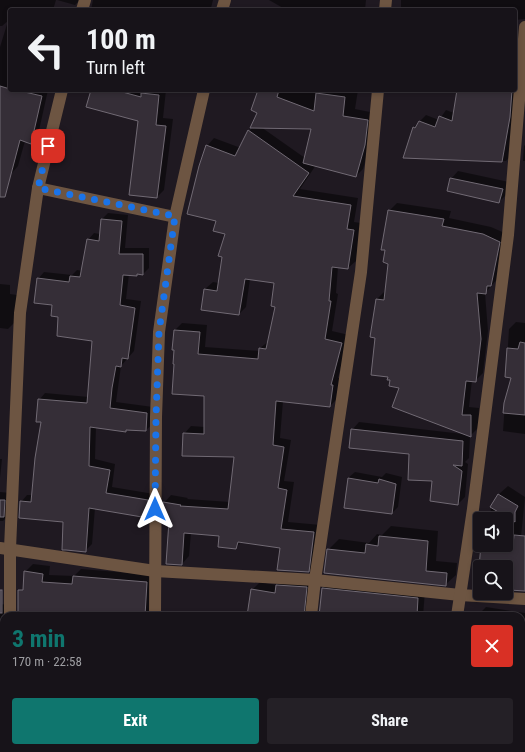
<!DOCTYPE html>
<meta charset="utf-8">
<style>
body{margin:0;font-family:"Roboto Condensed",sans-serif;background:#242026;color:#f1f3f6;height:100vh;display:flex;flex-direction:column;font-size:15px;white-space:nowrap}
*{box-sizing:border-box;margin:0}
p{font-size:13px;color:#9e9ea2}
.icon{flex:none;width:22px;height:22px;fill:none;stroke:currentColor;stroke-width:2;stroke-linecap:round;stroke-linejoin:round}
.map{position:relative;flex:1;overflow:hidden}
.drawer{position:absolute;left:0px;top:612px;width:525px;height:140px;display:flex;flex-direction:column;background:#171319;border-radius:12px 12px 0 0;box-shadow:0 2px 6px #0003,0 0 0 1px #363238}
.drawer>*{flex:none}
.guide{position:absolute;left:8px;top:8px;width:509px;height:84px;border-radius:4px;box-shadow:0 2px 6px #0003,0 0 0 1px #363238;background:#171319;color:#f1f3f6;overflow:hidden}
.controls{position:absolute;left:473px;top:512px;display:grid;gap:8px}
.controls a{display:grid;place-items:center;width:40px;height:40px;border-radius:4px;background:#171319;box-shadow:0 2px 6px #0003,0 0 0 1px #363238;font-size:20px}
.pin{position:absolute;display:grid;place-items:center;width:34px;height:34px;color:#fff;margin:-17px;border-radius:8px;box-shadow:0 2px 6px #0006}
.me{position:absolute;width:44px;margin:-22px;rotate:0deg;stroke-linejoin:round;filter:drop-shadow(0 0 3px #0008)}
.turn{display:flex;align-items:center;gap:14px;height:84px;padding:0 12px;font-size:18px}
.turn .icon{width:52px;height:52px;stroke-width:2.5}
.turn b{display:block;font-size:28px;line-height:34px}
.round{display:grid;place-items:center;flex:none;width:42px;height:42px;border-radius:4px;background:#242026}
.head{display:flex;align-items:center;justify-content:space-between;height:68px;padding:0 12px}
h1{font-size:24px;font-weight:700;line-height:30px;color:#0f766e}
.button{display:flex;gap:8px;margin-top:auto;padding:8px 12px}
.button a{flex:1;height:46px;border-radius:4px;background:#0f766e;color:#fff;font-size:16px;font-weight:700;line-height:46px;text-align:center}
.button a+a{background:#242026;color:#f1f3f6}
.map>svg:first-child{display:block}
</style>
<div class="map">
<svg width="525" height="752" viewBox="0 0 525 752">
<rect width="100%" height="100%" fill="#1f1921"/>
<g fill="#0007" fill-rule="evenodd">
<polygon points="0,0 56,0 53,10 10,10 10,18 8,23 10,21 10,90 48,90 38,135 31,143 25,141 18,166 11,174 0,171 0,47 8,21 2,26 0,26"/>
<polygon points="57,0 80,0 75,5"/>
<polygon points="93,0 213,0 211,8 209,10 91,10"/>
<polygon points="269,0 366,0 365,10 282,10 283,8"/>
<polygon points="401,0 525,0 525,19 515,20 515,10 401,10"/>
<polygon points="515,46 521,46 513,154 506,161 404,157 414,127 426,115 439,120 446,110 454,113 458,90 515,90"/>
<polygon points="92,90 166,90 163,118 173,119 164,190 157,197 139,120"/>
<path d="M259,90H358L355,109L375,113L372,137L363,169L356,176L316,165L300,189L358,198L354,222L361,223L356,261L348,268L338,267L336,293L338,294L332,331L349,335L338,378H340L337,399L330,406L283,401L280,438L291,440L284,481L294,482L288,522L321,525L316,564L308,571L281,547L242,541L236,548L220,535L191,533L189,556L182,564L164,503L171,495L188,498L187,499L230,502L235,456L184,434L191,426L205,427V395L175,363V330L182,323L207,325L205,347L260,351V348L269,341L276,306L275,282L250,279L246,307L239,314L205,289L213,282L219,283L226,233L217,220L207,146L214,138L241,148L249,131L253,127L259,112ZM261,127L312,128L305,158Z"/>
<polygon points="525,145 525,161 523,161 524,146"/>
<polygon points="458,171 509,182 506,195 499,202 451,179"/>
<polygon points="397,203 451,211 449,218 491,227 507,234 499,277 485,293 488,331 483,373 475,381 472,380 469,407 479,408 478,428 470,436 469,458 465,462 468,464 465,497 458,504 433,480 410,453 352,430 359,422 463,434 391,379 389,376 376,337 377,299 385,291 390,263 389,211"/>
<polygon points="108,213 128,215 125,248 149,248 149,268 143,274 138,274 137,275 129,274 126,299 141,301 134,351 121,366 116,402 153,407 153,424 146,430 127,429 125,431 96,427 95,459 115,464 112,487 154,494 154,510 148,517 95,508 92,544 85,551 64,521 21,502 27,495 33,495 42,421 39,400 45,393 89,397 93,340 59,316 38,279 44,272 72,275 77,270 83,271 88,240 94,233 100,234 102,219"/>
<polygon points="0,284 10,285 10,294 17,295 16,321 8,329 0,328"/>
<polygon points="516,322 525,323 525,434 503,431 505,403 512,377 506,377 509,329"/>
<polygon points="0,459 2,459 0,478"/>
<polygon points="355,472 382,477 386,473 402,477 398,507 392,513 348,478"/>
<polygon points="508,486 525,497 521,537 525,537 525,591 506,589 506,567 480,567 482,545 506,545 506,519 490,519 491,508 499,494"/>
<polygon points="0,492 11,493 10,514 3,521 0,521"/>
<polygon points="391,526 438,531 436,561 457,563 456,575 445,585 328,550 339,539 369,543 377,534 382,535"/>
<polygon points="33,564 50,566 49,575 74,576 81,569 154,575 158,615 161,616 4,616 4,685 0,689 0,604 10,605 14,615 18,615 22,610 25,572"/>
<polygon points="480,568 480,587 478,587"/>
<polygon points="284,578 314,580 314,614 317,616 248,616 252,590 260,582 277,585"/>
<polygon points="330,581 425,591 423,616 320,616 323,589"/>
<polygon points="486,607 525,613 525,752 466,752 468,748 521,748 521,616 477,616"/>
<polygon points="171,611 226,616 164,616"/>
<polygon points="26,748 136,748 136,752 25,752"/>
<rect x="230" y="748" width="26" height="4"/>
</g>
<g fill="#352e37" stroke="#716a74">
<polygon points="0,86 10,89 10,90 16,90 42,96 31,144 20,140 5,197 0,197"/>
<polygon points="91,90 115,90 141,97 141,93 159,95 156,125 166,126 157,198 129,195 138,121 86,107"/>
<polygon points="258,90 279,90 277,97 314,111 316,93 345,97 343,116 368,120 365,145 356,177 303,163 311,129 250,128 257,113 251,110"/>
<polygon points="457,90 512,90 510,117 502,162 403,158 413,127 415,128 419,121 435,127 439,116 452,121"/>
<polygon points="248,130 309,173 293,196 351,205 347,229 354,230 348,269 332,267 329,301 331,301 325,339 342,343 331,385 333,385 330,407 276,401 273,445 284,447 278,488 287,490 281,529 314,532 309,572 277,570 280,548 238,542 236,549 218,547 219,536 184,533 182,565 166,564 169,521 163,520 163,502 181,505 180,506 228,509 234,457 182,456 183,433 204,434 204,396 172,394 174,364 173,364 174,350 172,350 174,330 200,332 198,354 258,359 259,348 266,349 275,307 271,306 274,283 245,279 239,315 201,310 204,289 217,291 222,257 218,256 225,234 213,231 216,221 187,214 199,166 206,145 235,156"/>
<polygon points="450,178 503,189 499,203 447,191"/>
<polygon points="388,210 444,219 442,226 483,234 500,242 491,286 487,286 486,294 477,293 481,339 476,382 466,381 462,415 471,415 471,437 392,407 399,388 389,386 390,380 387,380 388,377 371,375 375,338 370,337 376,299 384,300 388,264 383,262 385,250 381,250"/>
<polygon points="101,219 122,221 119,254 143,254 143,275 137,274 137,276 123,275 120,305 135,308 128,359 122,358 121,367 116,366 112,388 110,408 147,413 146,431 126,430 126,432 90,427 89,466 110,470 106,493 148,500 148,518 89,508 86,552 66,550 62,550 63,522 19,518 20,501 31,502 35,458 41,422 36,422 38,399 87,403 92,341 57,336 58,317 51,316 52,305 34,303 37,278 69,282 70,276 80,277 87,239 99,241"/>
<polygon points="520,342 525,343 525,415 503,413 504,403 511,378 505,377 507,348 518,349"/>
<polygon points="351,429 463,441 462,466 453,465 462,471 458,505 430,501 432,481 408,480 409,454 349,448"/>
<polygon points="348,478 378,483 379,479 396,484 392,514 344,508"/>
<polygon points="498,494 518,506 515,512 515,522 490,507"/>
<polygon points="0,500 5,500 4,517 0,517"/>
<polygon points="514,535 525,536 525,591 509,590 511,571 506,571 506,567 479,567 481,545 513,545"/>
<polygon points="379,536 428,541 426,571 447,573 446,586 324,573 327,549 365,553 366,544 378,546"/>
<polygon points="24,571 43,574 42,582 72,584 73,576 147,582 145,616 41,616 18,614 18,590 23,590"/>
<polygon points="276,585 307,587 304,616 247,616 251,589 275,593"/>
<polygon points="322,588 418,598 417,616 349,615 349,616 319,616"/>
<rect x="0" y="590" width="2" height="23"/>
</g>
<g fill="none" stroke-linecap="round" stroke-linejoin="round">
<g stroke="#6d5542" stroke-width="12">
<polyline points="82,10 85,0"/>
<polyline points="222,10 225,0"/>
<polyline points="385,10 386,0"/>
<polyline points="38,188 175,217"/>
<polyline points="0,548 155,571 315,580 460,595 525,599"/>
<polyline points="10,616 10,549 20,313 38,188 62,90"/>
<polyline points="155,616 156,417 159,332 175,217 204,90"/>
<polyline points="311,616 315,580 361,272 378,90"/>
<polyline points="457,616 473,509 508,235 525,27"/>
<polyline points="9,752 9,748"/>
<polyline points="154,752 154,748"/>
<polyline points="298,752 299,748"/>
<polyline points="441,752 442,748"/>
</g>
</g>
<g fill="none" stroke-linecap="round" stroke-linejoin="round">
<polyline stroke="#1a73e8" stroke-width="7" stroke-dasharray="0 12.6" points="48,146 38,188 175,216 159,332 156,417 155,509"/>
</g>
</svg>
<div class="controls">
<a><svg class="icon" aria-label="sound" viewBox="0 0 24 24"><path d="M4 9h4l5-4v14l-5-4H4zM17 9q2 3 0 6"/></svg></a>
<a><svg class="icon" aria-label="search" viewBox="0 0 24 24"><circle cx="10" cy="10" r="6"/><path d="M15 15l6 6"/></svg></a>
</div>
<div class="pin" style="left:48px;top:146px;background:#d93025"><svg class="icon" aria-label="arrive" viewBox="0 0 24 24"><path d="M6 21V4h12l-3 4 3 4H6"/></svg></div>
<svg class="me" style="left:155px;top:509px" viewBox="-20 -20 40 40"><path d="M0-17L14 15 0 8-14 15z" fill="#1a73e8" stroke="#fff" stroke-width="4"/></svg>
<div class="guide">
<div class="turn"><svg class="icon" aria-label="left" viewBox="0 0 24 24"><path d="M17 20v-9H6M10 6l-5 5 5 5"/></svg><div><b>100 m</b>Turn left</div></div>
</div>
<section class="drawer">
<div class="head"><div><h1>3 min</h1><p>170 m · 22:58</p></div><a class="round" style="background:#d93025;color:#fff"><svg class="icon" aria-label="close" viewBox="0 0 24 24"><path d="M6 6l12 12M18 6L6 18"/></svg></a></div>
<div class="button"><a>Exit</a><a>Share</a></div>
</section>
</div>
